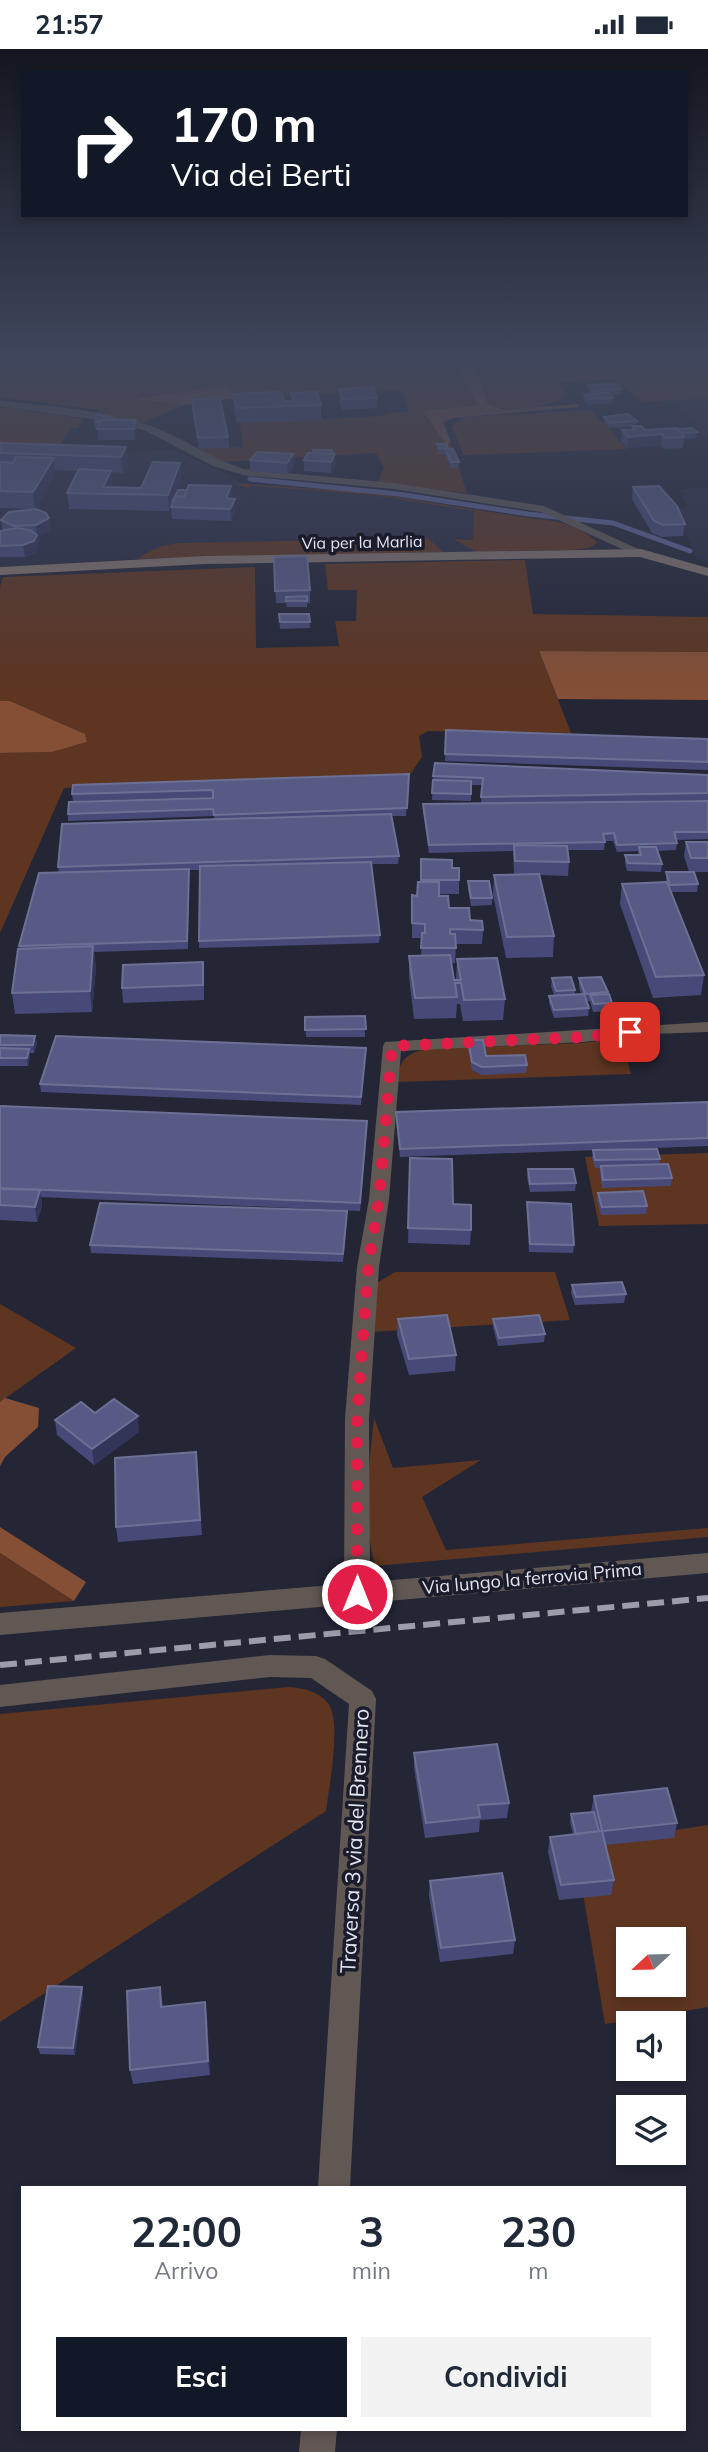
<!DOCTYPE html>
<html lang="it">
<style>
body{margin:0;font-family:Mulish,sans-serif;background:#f2f2f3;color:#1f2937;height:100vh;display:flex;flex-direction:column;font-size:26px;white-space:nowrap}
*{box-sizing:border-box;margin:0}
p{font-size:23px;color:#747a83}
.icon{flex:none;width:38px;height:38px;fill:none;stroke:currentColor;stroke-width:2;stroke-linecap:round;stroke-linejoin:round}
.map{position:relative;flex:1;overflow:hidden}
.details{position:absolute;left:21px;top:2137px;width:665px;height:245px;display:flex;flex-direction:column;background:#fff;border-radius:0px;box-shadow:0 4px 10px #0003}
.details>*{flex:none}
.hud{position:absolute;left:21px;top:21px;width:667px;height:147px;border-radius:0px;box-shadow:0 4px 10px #0003;background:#111827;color:#fff;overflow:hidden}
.needle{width:46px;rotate:248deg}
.controls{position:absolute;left:616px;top:1878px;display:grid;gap:14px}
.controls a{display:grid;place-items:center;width:70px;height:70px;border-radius:0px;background:#fff;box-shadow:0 4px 10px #0003;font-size:35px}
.pin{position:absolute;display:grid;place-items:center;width:60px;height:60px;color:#fff;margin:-30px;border-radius:14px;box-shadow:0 4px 10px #0006}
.me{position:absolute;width:77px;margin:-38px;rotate:0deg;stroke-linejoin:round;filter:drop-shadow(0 0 5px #0008)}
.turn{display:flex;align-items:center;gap:24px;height:147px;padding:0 35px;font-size:32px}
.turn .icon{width:91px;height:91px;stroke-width:2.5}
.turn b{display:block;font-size:49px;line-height:60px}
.eta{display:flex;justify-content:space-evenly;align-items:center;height:119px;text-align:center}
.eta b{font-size:42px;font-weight:700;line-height:49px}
.action{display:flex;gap:14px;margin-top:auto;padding:14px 35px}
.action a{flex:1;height:80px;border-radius:0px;background:#111827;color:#fff;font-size:28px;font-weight:700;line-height:80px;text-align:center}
.action a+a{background:#f2f2f3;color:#1f2937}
.status{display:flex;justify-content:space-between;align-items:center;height:49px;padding:0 35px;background:#fff;direction:ltr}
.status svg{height:19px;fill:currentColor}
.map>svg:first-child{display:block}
</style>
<div class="status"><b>21:57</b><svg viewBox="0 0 49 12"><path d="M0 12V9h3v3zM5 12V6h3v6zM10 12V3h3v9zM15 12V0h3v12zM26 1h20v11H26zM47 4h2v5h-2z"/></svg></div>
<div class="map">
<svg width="708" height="2403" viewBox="0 0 708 2403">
<rect width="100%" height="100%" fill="#242636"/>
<g fill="#2c2e44">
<polygon points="708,349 708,392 670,351"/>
<polygon points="171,400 238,430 238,436 248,439 253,437 372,446 474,462 473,491 454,488 477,503 443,503 428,489 178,494 158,498 136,510 0,518 0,405 85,408"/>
<polygon points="708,439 708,513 696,510 677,460 689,458 678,440"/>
</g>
<g fill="#5e3521" fill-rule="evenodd">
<polygon points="0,310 454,310 478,357 422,363 446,395 451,394 467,444 378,433 384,418 376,404 221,413 195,400 243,398 240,374 385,367 385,364 409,363 402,341 238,349 139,350 184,356 143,374 98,364 99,361 0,348"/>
<path d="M599,310H708V349L643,353L614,330L558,333L566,346C546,361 512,364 487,356L473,317L605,316Z"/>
<polygon points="0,357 83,370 78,379 71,379 52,407 0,405"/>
<polygon points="591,361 627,400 464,406 452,378 460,370 470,368"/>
<path d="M233,434L365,443L535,470C556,471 582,477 597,494L589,499L572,501L477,503L453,490L473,491L474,462L372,446L253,437L248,439Z"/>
<polygon points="428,489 443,503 136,510 158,498 178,494"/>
<polygon points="525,511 533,565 708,568 708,603 539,602 571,684 428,682 419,687 422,708 409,727 64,739 0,884 0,704 52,703 87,693 85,685 10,652 0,652 0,538 3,528 255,518 256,599 339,597 335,572 356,572 357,541 328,541 325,515"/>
<path d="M621,989L631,1025L397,1033C399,1012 404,1006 425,1000L582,994Z"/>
<polygon points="708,1104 708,1175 599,1177 585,1108"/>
<polygon points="395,1223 555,1223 570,1271 371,1283 375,1235"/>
<polygon points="0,1255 76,1299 0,1353"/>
<path d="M374,1369L393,1419L481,1411L422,1448L446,1501L708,1479V1488L375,1517C362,1468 369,1419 374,1369Z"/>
<polygon points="0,1504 74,1552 0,1558"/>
<path d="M289,1638C303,1639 318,1642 328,1654C342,1672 329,1738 326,1762L0,1973V1665Z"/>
<path d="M708,1776V1958L605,1975L575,1797ZM628,1890H674V1936H628Z"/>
</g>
<g fill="#844f35">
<polygon points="454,310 599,310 606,316 474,317 488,356 504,361 578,355 579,358 453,369 443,373 451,394 446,395 422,362 478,357"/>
<polygon points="227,336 238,349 184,356 136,350"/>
<polygon points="539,602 708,603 708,651 558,650"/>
<polygon points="0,652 10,652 85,685 87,693 52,703 0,704"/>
<polygon points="5,1349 39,1359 38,1378 5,1408 0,1417 0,1353"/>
<polygon points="0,1478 86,1533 74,1552 0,1504"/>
</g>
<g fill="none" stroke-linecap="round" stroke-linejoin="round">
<polyline stroke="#5f6498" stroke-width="5" points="250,430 398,445 528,465 613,474 690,502"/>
<g fill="#615854" fill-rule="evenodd">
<path d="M0,351C49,358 104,360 150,377C183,388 211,410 244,420L394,434L544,457L647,504L637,507L541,463L394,440L243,426L213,417L144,381L97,371L0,357Z"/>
<polygon points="708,973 708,983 654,985 583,993 401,1002 389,1150 379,1218 369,1370 370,1533 708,1504 708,1524 0,1586 0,1564 344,1535 345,1370 357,1218 369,1150 383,997 385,993"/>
<polygon points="270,1606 316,1607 325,1610 372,1642 376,1650 350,2138 318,2138 349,1655 311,1629 270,1628 0,1658 0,1636"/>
<polygon points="301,2380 337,2380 335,2403 299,2403"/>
</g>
<polygon fill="#82736d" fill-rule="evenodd" points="641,500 708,519 708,527 640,508 205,515 0,526 0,518 205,507"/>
<polyline stroke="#9b9daa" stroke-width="6" stroke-dasharray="17 8" stroke-linecap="butt" points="0,1616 708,1549"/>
</g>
<g fill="#474a78">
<polygon points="588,336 622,340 622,345 611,346 613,349 613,354 587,356 584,351 584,346 591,345 588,342"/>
<polygon points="339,340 377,349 377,359 342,361 339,350"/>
<polygon points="291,344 321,356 321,371 237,374 234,360 233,345 284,352 291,352"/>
<polygon points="192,351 228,388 229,399 199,400 192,361"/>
<polygon points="604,368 637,372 636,377 645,381 697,383 696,389 684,390 683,399 664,400 661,396 627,399 621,392 622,381 632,381 632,378 608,379 604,374"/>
<polygon points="117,371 136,371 137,382 135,391 98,391 98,379 95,379 95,373"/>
<polygon points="0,394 126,398 128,414 123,424 111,423 112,439 141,439 180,414 181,430 173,450 231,449 235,461 231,472 172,470 171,458 172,453 169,462 69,460 67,444 78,422 55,421 55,425 35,460 0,459"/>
<polygon points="437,395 448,400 459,413 458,419 451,419 445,405 438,405 437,401"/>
<polygon points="293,405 294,417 288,425 250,422 250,411"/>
<polygon points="335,405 335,417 331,424 304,422 304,411"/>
<polygon points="633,438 685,475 683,487 662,488 652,484 632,450"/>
<polygon points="49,469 50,481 37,488 38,498 35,504 25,508 0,508 0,482 3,482 1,471"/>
<polygon points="274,508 310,541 310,554 307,554 307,558 287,558 286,554 276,554"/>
<polygon points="279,565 309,565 310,579 280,580"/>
<polygon points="446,681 708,690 708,721 445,712"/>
<polygon points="409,725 406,767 391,767 399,807 398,815 371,815 380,886 379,894 199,899 200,821 189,821 188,900 94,903 96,918 92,963 15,965 12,944 19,897 59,823 58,818 214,770 214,767 68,772 68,765 213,749 213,748 73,752 72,745"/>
<polygon points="708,726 708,751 559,753 708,752 708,790 676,791 677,794 676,801 657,802 662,815 661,823 627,822 625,814 625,806 638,806 638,802 617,803 613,792 605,792 604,801 568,801 569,813 568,827 540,826 554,887 553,908 506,909 493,846 494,826 514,825 513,802 429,804 423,762 423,755 481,754 482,736 471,736 471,752 432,751 433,727"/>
<polygon points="686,793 708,793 708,823 694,823 698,835 697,843 671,843 704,926 701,946 653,949 620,855 622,835 666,833 666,823 689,823 684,807"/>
<polygon points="421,810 452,819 459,831 459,845 439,845 439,847 449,859 470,871 483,881 482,895 456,895 455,914 452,914 454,931 456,931 457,910 505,950 503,971 463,972 460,955 457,955 456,969 414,970 409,928 409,907 421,907 422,889 412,889 412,861 417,847 420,833"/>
<polygon points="468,832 492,849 492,856 471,857 468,840"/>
<polygon points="204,927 204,951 123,954 122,939"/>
<polygon points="552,929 575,941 575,945 581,945 579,937 579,929 608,943 612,954 612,962 593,963 590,952 586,952 589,959 588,967 554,969 549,954 549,947 554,946 551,937"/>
<polygon points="365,967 365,988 306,988 305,968"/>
<polygon points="0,986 35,987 37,995 34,1004 30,1004 30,1007 28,1017 0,1017"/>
<polygon points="468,991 486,1007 527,1016 526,1024 482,1026 472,1021 468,999"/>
<polygon points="366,999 361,1056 41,1043 40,1035"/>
<polygon points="708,1053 708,1097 400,1108 396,1071 396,1063"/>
<polygon points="0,1057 367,1072 360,1162 41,1148 42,1157 37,1173 0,1171"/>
<polygon points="593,1101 660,1110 659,1116 672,1129 671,1137 602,1139 600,1124 600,1119 595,1119 592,1109"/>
<polygon points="410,1109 453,1155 471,1181 470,1196 408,1194"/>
<polygon points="528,1120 576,1134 575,1142 530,1143 527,1128"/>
<polygon points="598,1144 647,1157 646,1165 601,1166 597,1152"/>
<polygon points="527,1153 574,1196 573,1204 529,1203 527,1161"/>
<polygon points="347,1171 343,1213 91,1204 90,1196"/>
<polygon points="572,1236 626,1245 624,1254 575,1256 571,1244"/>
<polygon points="398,1270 456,1306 455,1322 409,1326 397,1286"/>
<polygon points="493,1270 545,1285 544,1293 498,1297 493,1278"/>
<polygon points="95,1364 139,1383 94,1416 57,1386 55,1371"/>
<polygon points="196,1403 202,1486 118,1493 116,1478"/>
<polygon points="414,1704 509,1754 507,1769 480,1771 479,1783 425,1789 414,1719"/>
<polygon points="594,1747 677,1774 674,1789 605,1796 614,1831 611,1846 559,1851 548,1803 550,1788 573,1785 570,1773 571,1765 591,1763"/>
<polygon points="430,1832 515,1891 513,1905 440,1913 429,1847"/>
<polygon points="82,1938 83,1946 75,2006 40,2005 38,1998"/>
<polygon points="160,1938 163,1958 207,1967 210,2026 133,2035 130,2021"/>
</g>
<g fill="#323458">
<polygon points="136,371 137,382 135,391 134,380"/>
<polygon points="662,385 661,396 627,399 628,388"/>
<polygon points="126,398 128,414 123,424 121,408"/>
<polygon points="293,405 294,417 288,425 287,414"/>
<polygon points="335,405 335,417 331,424 331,413"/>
<polygon points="54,409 55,425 35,460 33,443"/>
<polygon points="180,414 181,430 169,462 168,446"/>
<polygon points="111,422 112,438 109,445 103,438"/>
<polygon points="231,437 232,449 227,461 226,449"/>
<polygon points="235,450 235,461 231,472 230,460"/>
<polygon points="49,469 50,481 37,488 36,476"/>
<polygon points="37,486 38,498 35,504 25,508 23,496"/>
<polygon points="93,897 96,918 92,963 90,942"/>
<polygon points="35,987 37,995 34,1004 33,996"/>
<polygon points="29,1000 30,1007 28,1017 27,1009"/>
<polygon points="40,1141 42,1157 37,1173 35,1158"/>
<polygon points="138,1367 139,1383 94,1416 92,1400"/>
<polygon points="82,1938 83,1946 75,2006 73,1999"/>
<polygon points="205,1953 207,1967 210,2026 208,2012"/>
</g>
<g fill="#575a85" stroke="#6d7095" stroke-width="2">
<polygon points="618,335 622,340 593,342 588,336"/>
<polygon points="373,338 377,349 342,350 339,340"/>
<polygon points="281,343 284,352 293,352 291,344 317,343 321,356 237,359 233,345"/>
<polygon points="609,343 613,349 587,350 584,346"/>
<polygon points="220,349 228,388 198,389 192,351"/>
<polygon points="96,365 117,371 100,371 99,373 95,373"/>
<polygon points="628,365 637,372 609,374 604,368"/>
<polygon points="100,371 136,371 134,380 97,380"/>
<polygon points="632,377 641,377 645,381 677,379 684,388 665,389 662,385 628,388 622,381 635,381"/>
<polygon points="692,379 697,383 681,384 677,380"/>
<polygon points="0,394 126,398 121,408 0,404"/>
<polygon points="437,395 447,395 448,399 439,399"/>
<polygon points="445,400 453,400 459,413 451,413"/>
<polygon points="313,401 332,401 333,405 313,404"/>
<polygon points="257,403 293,405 287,414 250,411"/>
<polygon points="308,404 335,405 331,413 304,411"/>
<polygon points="16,408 54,409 33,443 0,442 0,413 13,414"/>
<polygon points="153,413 180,414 168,446 67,444 79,420 111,422 103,438 141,439"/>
<polygon points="189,436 231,437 226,449 235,450 230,460 171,458 176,447 184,448"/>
<polygon points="659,437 677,457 685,475 663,476 654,472 633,438"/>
<polygon points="178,441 187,441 184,448 176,447 172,453"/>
<polygon points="36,460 46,464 49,469 36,476 14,477 1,471 9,463"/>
<polygon points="17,479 30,481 37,486 34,492 23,496 0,497 0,482"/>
<polygon points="307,507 310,541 275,542 274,508"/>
<polygon points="307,547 307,552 286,552 286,548"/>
<polygon points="279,565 309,565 310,573 280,573"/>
<polygon points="446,681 708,690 708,713 445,705"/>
<polygon points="435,714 708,726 708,744 481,748 483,729 433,727"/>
<polygon points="409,725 407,759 214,766 213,760 68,765 69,753 213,749 213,741 72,745 73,736"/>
<polygon points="433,731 471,732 471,745 432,744"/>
<polygon points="708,752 708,783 674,783 677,794 617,796 614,784 603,785 605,793 429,796 423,755"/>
<polygon points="391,765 399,807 58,818 62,775"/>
<polygon points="686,793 708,793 708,809 691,809"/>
<polygon points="514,796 567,797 569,813 515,812"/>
<polygon points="639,798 656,798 662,815 628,814 625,806 641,806"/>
<polygon points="421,810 452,811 452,819 459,819 459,831 421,831"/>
<polygon points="371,813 380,886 199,892 200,817"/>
<polygon points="189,820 187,892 19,897 39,824"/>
<polygon points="666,823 694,823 698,835 670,836"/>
<polygon points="539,825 554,887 507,888 494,826"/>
<polygon points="468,832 489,832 492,849 471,849"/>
<polygon points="418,833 439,833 439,847 448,847 449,859 469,859 470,871 482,872 483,881 450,880 450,885 455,885 456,899 421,899 422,884 425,884 425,875 412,874 412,846 417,847"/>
<polygon points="667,833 704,926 656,928 622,835"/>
<polygon points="93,897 90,942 12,944 18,900"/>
<polygon points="450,906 454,931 461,931 457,910 497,909 505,950 464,951 461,934 455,934 457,948 415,949 409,907"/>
<polygon points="203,913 203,936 122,939 123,916"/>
<polygon points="571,928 575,941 556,942 552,929"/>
<polygon points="601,928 608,943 585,945 579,929"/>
<polygon points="584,945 589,959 554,961 549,947"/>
<polygon points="609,945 612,954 594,955 590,946"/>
<polygon points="365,967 366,980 305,981 305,968"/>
<polygon points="0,986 35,987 33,996 0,996"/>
<polygon points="56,987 366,999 361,1048 40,1035"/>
<polygon points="468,991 483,991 486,1007 525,1006 527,1016 482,1018 472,1013"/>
<polygon points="0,999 29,1000 27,1009 0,1009"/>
<polygon points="708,1053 708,1089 400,1100 396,1063"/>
<polygon points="0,1057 367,1072 360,1154 0,1139"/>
<polygon points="657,1100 660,1110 595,1111 593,1101"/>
<polygon points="410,1109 452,1110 453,1155 471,1156 471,1181 408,1179"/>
<polygon points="668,1115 672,1129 603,1131 601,1117"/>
<polygon points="528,1120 573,1120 576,1134 530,1135"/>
<polygon points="0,1140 40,1141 35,1158 0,1156"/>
<polygon points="643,1142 647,1157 602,1158 598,1144"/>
<polygon points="527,1153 571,1155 574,1196 530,1195"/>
<polygon points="100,1154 347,1162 343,1205 90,1196"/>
<polygon points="622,1233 626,1245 576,1248 572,1236"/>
<polygon points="447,1266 456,1306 409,1310 398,1270"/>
<polygon points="539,1266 545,1285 499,1289 493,1270"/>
<polygon points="114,1350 138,1367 92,1400 55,1371 81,1353 95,1364"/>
<polygon points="196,1403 200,1471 116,1478 115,1409"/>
<polygon points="497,1695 509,1754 478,1756 480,1768 426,1774 414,1704"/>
<polygon points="667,1739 677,1774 602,1782 614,1831 561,1836 550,1788 602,1782 594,1747"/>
<polygon points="594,1763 599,1782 576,1785 571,1765"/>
<polygon points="502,1824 515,1891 441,1899 430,1832"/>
<polygon points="48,1937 82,1938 73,1999 38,1998"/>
<polygon points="160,1938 161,1958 205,1953 208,2012 130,2021 127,1942"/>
</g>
<linearGradient id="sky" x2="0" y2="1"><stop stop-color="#14151e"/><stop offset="0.48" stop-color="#3f475d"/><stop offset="1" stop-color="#3f475d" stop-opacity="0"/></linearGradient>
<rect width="708" height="646" fill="url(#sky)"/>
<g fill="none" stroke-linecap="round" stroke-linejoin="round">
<polyline stroke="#e11d48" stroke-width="12" stroke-dasharray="0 21.6" points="357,1545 357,1370 368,1218 379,1150 392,997 583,988 630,983"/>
</g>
<g text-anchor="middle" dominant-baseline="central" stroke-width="7" stroke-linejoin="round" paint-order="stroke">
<g font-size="16" fill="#e2e4ef" stroke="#1a1c2c">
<text transform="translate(362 493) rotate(-1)">Via per la Marlia</text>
</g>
<g font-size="18" fill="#e2e4ef" stroke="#1a1c2c">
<text transform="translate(532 1529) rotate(-5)">Via lungo la ferrovia Prima</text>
</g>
<g font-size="21" fill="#e2e4ef" stroke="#1a1c2c">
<text transform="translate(354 1792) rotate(-87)">Traversa 3 via del Brennero</text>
</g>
</g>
</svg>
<div class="controls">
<a><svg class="needle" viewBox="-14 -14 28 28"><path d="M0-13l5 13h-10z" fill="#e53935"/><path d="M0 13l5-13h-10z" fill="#747a83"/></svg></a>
<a><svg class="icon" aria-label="sound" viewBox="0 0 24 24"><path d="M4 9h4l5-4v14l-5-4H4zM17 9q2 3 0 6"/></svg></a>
<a><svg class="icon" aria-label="layers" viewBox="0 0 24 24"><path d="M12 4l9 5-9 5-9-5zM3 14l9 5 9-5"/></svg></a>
</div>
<div class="pin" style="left:630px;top:983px;background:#d93025"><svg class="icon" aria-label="arrive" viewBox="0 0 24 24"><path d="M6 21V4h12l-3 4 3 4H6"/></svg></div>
<svg class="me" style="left:357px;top:1545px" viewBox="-20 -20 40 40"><circle r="17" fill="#e11d48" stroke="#fff" stroke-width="3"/><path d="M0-11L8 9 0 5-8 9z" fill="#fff"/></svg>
<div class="hud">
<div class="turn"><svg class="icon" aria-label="right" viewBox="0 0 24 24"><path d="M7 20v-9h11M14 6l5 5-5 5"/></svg><div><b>170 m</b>Via dei Berti</div></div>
</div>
<section class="details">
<div class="eta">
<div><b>22:00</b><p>Arrivo</p></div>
<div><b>3</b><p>min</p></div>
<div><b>230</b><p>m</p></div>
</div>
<div class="action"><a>Esci</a><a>Condividi</a></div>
</section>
</div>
